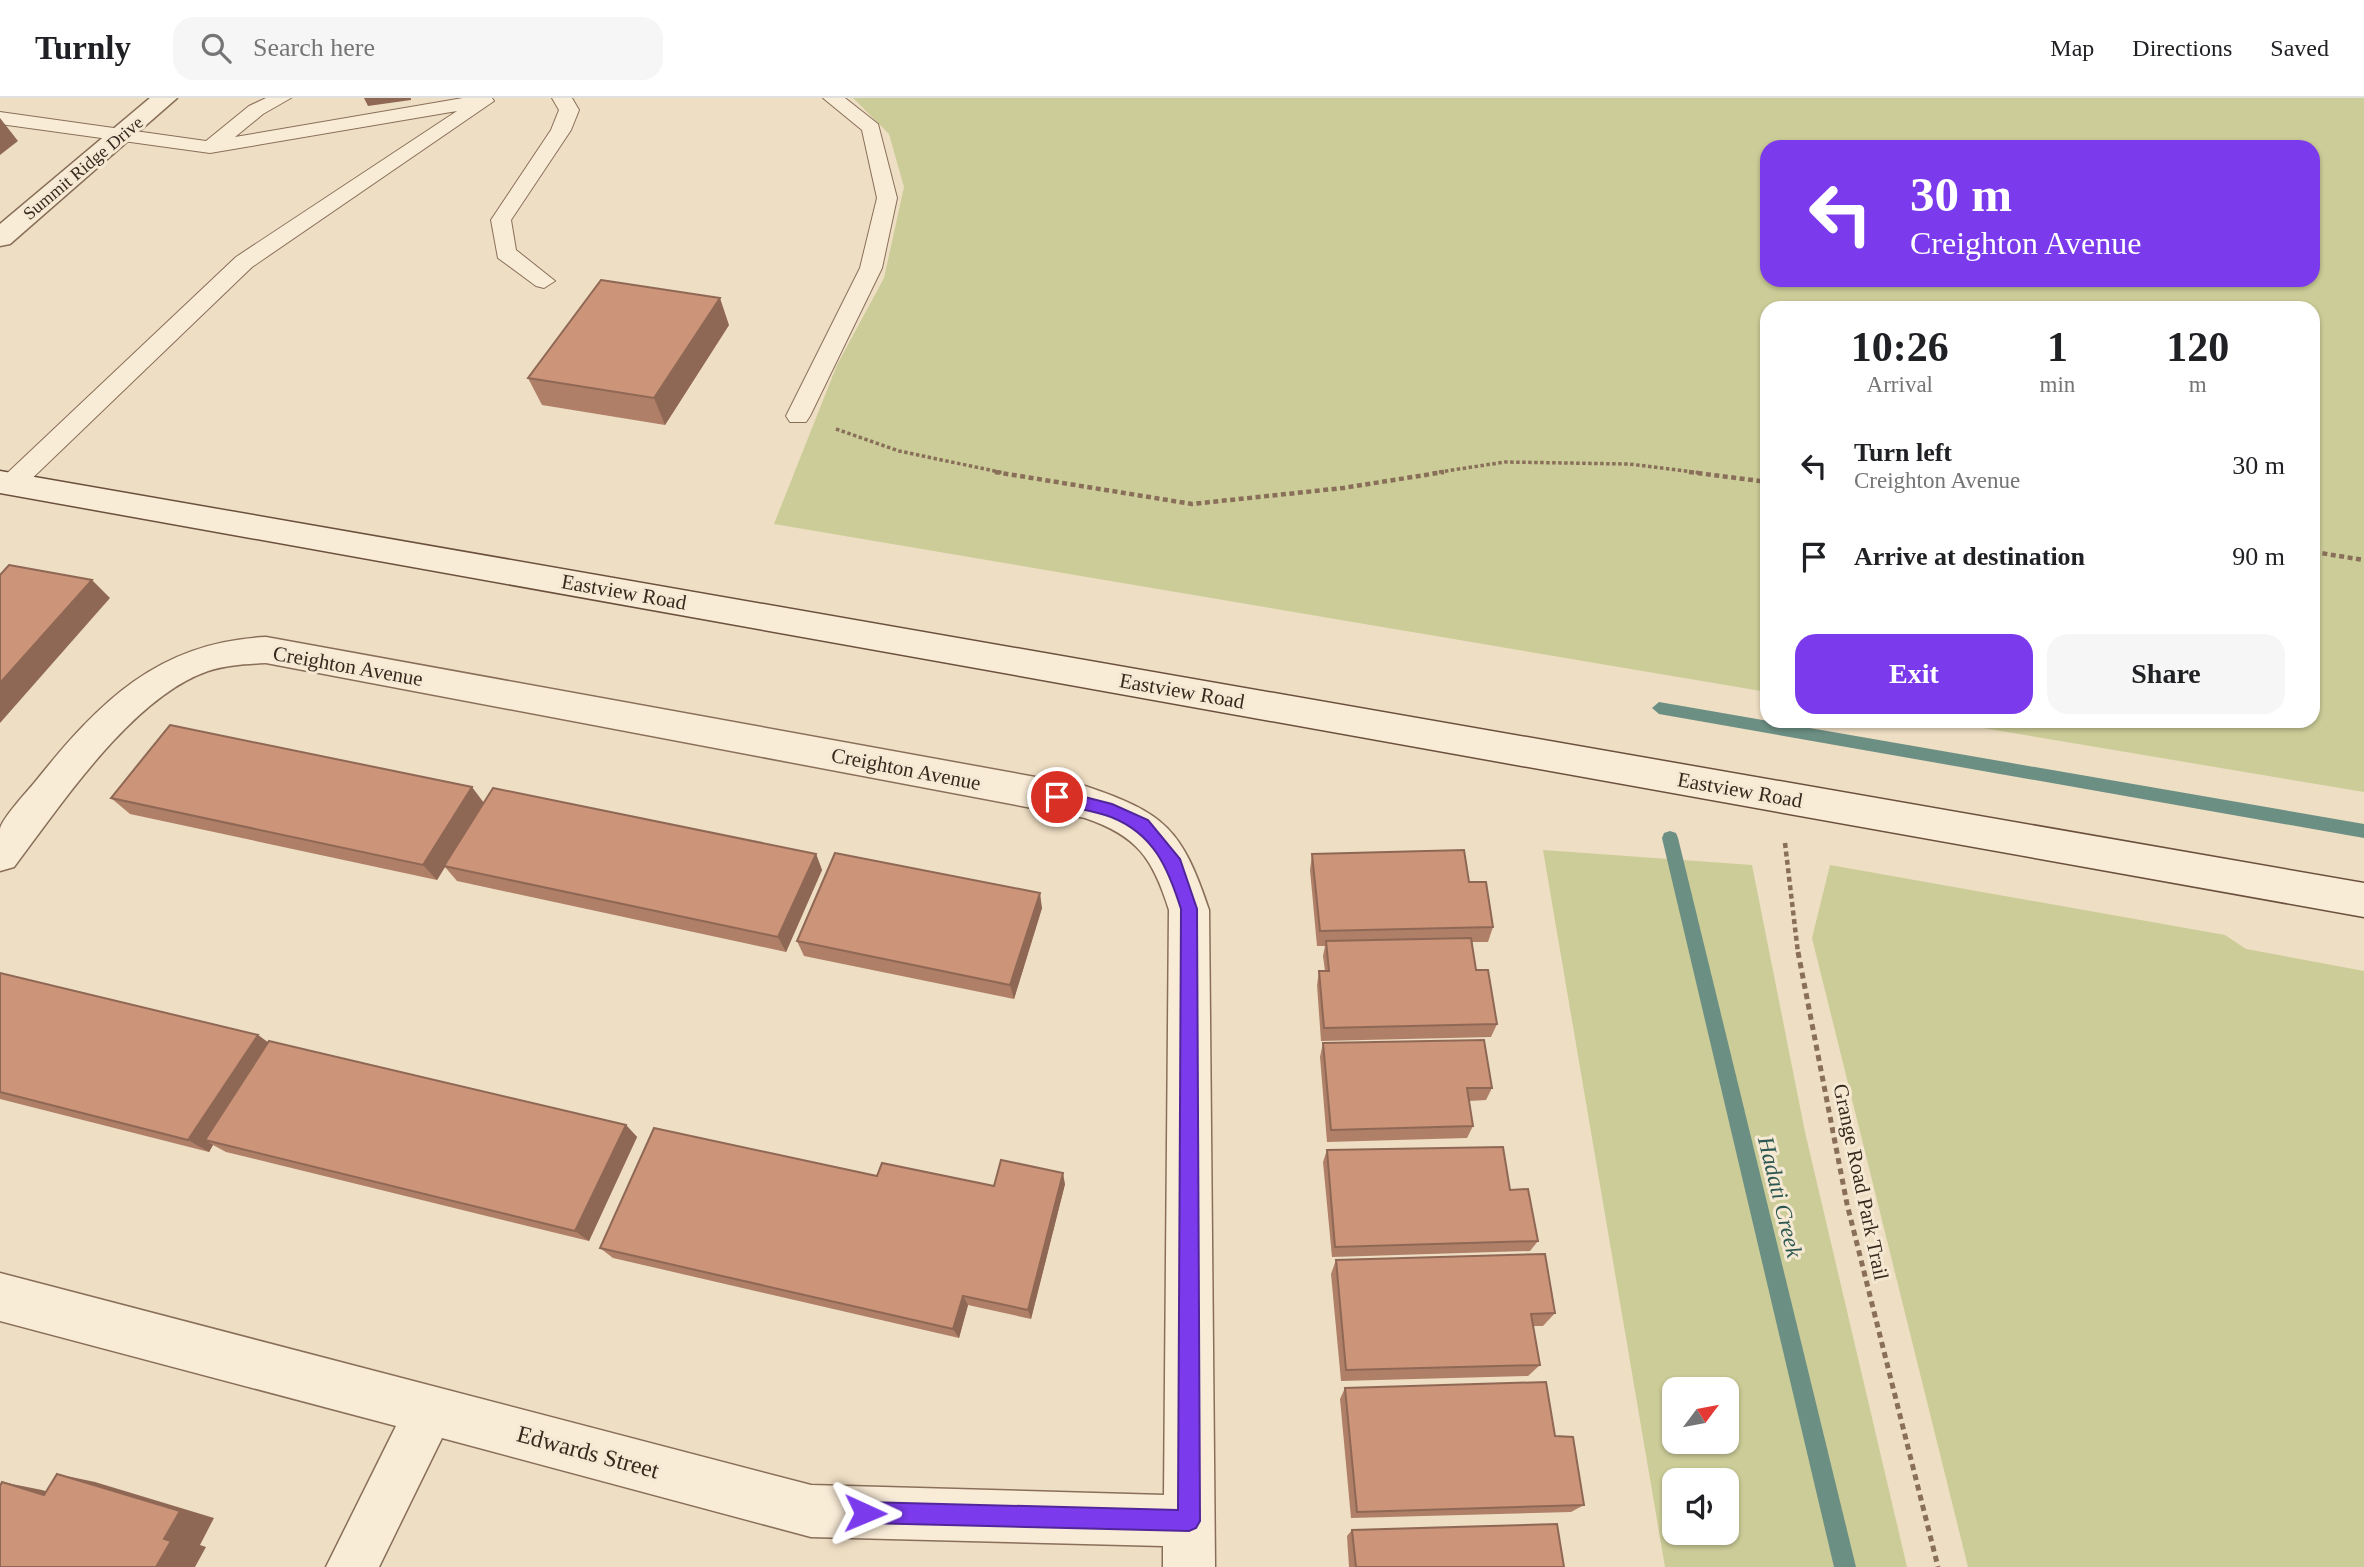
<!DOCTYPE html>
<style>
body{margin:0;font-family:"Times New Roman",serif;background:#f6f6f6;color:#202124;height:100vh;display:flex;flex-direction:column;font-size:26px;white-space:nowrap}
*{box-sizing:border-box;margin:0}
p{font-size:23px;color:#757577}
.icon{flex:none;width:38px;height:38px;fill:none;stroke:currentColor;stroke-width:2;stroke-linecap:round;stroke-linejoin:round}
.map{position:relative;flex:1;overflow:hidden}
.details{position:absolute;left:1760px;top:203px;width:560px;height:427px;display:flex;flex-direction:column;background:#fff;border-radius:21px;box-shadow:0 2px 5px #0004}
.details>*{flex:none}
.hud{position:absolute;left:1760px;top:42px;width:560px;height:147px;border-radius:21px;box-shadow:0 2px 5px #0004;background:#7c3aed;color:#fff;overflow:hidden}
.needle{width:46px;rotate:58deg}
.controls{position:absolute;left:1662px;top:1279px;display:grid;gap:14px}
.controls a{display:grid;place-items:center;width:77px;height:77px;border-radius:14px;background:#fff;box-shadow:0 2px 5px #0004;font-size:35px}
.pin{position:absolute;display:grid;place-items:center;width:60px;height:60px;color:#fff;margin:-30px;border:4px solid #fff;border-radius:50%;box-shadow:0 2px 7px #0007}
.me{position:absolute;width:77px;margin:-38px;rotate:91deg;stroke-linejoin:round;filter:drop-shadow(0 0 5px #0008)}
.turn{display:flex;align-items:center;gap:24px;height:147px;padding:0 35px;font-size:32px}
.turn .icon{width:91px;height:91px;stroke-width:2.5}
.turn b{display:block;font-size:49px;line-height:60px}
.eta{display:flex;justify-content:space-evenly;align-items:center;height:119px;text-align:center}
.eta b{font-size:42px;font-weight:800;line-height:49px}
.button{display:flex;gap:14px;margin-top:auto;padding:14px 35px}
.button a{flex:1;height:80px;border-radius:21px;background:#7c3aed;color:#fff;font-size:28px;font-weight:800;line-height:80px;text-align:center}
.button a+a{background:#f6f6f6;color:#202124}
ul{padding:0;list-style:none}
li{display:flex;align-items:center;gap:21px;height:91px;padding:0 35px}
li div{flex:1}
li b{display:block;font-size:26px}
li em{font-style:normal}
header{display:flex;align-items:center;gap:42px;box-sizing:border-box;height:98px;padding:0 35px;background:#fff;border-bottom:2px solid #e0e0e0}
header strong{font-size:33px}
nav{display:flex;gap:38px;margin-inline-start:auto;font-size:24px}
.search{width:490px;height:63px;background:#f6f6f6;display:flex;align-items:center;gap:18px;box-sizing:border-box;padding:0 24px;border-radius:21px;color:#757577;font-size:26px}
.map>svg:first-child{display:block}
</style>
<header>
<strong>Turnly</strong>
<div class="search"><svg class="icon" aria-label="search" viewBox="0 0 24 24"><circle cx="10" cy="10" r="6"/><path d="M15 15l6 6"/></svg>Search here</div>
<nav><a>Map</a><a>Directions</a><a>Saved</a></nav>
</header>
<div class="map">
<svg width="2364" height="1469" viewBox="0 0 2364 1469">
<rect width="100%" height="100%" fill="#eedec3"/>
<g fill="#cbcc97" fill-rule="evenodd">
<path d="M853,0H2364V694L1941,623H2314V210H1768L1767,594L774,426L837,267L884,180L904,89L889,36ZM1768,49H2314V182H1768Z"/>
<path d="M1543,752L1752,767L1805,1034L1907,1469H1665ZM1675,1292H1727V1344H1675ZM1675,1382H1727V1435H1675Z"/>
<polygon points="1830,767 2225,837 2246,851 2364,873 2364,1469 1968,1469 1812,840"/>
</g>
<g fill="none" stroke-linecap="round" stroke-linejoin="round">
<g fill="#6c8f84" fill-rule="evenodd">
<polygon points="1659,604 2364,726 2364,740 1659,616 1652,610"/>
<polygon points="1670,733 1676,735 1678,740 1856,1469 1834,1469 1662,740 1664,735"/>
</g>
<g stroke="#896f5a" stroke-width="2">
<g id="lane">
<polygon points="266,0 291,0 263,16 235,39 463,0 492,0 494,3 252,169 20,392 11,395 2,392 2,380 236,159 457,13 210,55 0,26 0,14 206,43 249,8"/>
<polygon points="552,0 572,0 579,12 571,32 511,122 516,152 555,183 544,190 536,188 498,160 491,122 551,32 559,12"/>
<polygon points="823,0 845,0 878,26 897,100 882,170 810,318 806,324 790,324 786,318 860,170 877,100 862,32"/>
</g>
</g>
<g stroke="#896f5a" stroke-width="3">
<g id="street">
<polygon points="150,0 177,0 10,146 0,148 0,126"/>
<path d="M266,539L1085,688C1165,715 1182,731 1209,812L1215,1469H1163V1448L811,1439L442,1340L379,1469H326L396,1328L0,1223V1175L811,1387L1164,1397L1169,812C1153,761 1138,738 1085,720L266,565C247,566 226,567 208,573C132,599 61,707 14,769L0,773C0,760 0,744 0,731C2,720 27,694 35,684C99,604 158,544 266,539Z"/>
</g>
</g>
<g stroke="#6a503d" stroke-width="3">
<polygon id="secondary" points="0,373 2364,785 2364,819 0,395"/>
</g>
<g stroke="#896f5a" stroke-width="3.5" stroke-dasharray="3.5 2.5" stroke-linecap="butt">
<polyline points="836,331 899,353 1004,375"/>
<polyline points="1433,375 1505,364 1629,366 1702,375"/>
</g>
<g stroke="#896f5a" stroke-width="4.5" stroke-dasharray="5 3.5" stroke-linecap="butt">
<polyline points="995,374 1192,406 1343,390 1444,374"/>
<polyline points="1689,374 1768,384"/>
<polyline points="2314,454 2364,462"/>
<polyline points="1785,745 1798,855"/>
</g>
<polyline stroke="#896f5a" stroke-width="5" stroke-dasharray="6 4.5" stroke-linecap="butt" points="1798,854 1847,1106 1938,1469"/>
<use href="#lane" fill="#f9ecd7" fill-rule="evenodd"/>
<use href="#street" fill="#f9ecd7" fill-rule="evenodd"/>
<use href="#secondary" fill="#f9ecd7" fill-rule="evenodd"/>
</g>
<g fill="#af7f68">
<polygon points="729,227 665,327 542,307 528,280"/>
<polygon points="111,700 484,704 816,756 822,772 786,854 457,783 445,769 437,782 130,716"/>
<polygon points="1312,756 1469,784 1493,829 1488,844 1472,844 1476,872 1497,926 1491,939 1321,943 1317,887 1319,873 1325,873 1323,858 1325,848 1317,848 1310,772"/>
<polygon points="1042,810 1014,901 804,858 797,843"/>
<polygon points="0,875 258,937 268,945 626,1027 637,1039 589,1143 226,1054 213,1047 209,1054 0,1001"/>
<polygon points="1323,945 1492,990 1486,1002 1469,1003 1473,1028 1467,1040 1327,1044 1320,959"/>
<polygon points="1327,1052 1510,1092 1538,1143 1530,1153 1332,1159 1323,1064"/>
<polygon points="877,1078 994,1088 1065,1086 1031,1221 968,1207 959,1240 613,1160 600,1150"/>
<polygon points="1336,1162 1555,1215 1543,1228 1533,1228 1540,1267 1528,1278 1341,1283 1331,1176"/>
<polygon points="1345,1290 1555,1338 1584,1407 1571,1414 1351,1420 1340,1301"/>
<polygon points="1352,1432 1564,1469 1349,1469 1347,1438"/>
</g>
<g fill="#8f6855">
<polygon points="364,0 411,0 411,2 368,8"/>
<polygon points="0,20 18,43 0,57"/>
<polygon points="720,200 729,227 665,327 654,300"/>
<polygon points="92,482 110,500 0,625 0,585"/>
<polygon points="472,689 484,705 444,768 445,769 437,782 423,767"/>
<polygon points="816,756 822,772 786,854 778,839"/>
<polygon points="1040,795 1042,810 1014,901 1010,887"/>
<polygon points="258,937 276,950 205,1042 213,1047 209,1054 188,1042"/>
<polygon points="626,1027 637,1039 589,1143 575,1133"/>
<polygon points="1063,1075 1065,1086 1031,1221 1028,1212"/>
<polygon points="963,1198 968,1207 959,1240 953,1231"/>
<polygon points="57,1376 95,1384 214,1420 200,1447 206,1449 195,1469 156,1469 164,1441"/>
<polygon points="2,1384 42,1392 83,1404 44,1397"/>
</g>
<g fill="#cc9479" stroke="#8f6855" stroke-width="2">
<polygon points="601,182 720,200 654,300 528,280"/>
<polygon points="9,467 92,482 0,585 0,477"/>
<polygon points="170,627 472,689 423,767 111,700"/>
<polygon points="493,690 816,756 778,839 444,768"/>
<polygon points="1464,752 1469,784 1486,784 1493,829 1320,833 1312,756"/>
<polygon points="835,755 1040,795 1010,887 797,843"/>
<polygon points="1471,840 1476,872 1488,872 1497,926 1324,930 1319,873 1329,873 1326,843"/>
<polygon points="0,875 258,937 188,1042 0,994"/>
<polygon points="1484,942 1492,990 1467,990 1473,1028 1331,1032 1323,945"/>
<polygon points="269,943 626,1027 575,1133 205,1042"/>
<polygon points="654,1030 877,1078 882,1065 994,1088 1001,1062 1063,1075 1028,1212 963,1198 953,1231 600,1150"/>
<polygon points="1503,1049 1510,1092 1528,1091 1538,1143 1335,1149 1327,1052"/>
<polygon points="1545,1156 1555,1215 1531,1216 1540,1267 1346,1272 1336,1162"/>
<polygon points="1546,1284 1555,1338 1573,1339 1584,1407 1357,1414 1345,1290"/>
<polygon points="57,1376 180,1413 164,1441 171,1443 156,1469 0,1469 0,1388 2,1384 44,1397"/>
<polygon points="1557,1426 1564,1469 1356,1469 1352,1432"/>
</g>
<path fill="#7c3aed" stroke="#51269a" stroke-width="2" d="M1057,692L1112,706L1148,722L1180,761L1197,811L1200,1423L1196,1430L1189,1433L865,1425L858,1422L855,1415L858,1407L865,1404L1178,1412L1181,811C1168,770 1154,736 1111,719C1092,712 1071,710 1052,704L1049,699Z"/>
<g text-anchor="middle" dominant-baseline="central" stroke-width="6" stroke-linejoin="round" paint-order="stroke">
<g font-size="18" fill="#38291e" stroke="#f6e9d3">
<text transform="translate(83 70) rotate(-40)">Summit Ridge Drive</text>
</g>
<g font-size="21" fill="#38291e" stroke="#f6e9d3">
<text transform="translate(624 494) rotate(10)">Eastview Road</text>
<text transform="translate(348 568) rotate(10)">Creighton Avenue</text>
<text transform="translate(1182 593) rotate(10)">Eastview Road</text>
<text transform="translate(906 671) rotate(11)">Creighton Avenue</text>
<text transform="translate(1740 692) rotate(10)">Eastview Road</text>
<text transform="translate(1861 1084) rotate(78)">Grange Road Park Trail</text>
</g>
<g font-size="23" font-style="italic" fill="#2d5852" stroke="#f6e9d3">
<text transform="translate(1780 1099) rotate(76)">Hadati Creek</text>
</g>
<g font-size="24" fill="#38291e" stroke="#f6e9d3">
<text transform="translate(588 1354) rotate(15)">Edwards Street</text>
</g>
</g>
</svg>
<div class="controls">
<a><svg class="needle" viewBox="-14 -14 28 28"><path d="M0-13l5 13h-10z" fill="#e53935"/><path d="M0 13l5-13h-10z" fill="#757577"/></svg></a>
<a><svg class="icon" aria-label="sound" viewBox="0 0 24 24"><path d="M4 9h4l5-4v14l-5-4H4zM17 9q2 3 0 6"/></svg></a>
</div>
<div class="pin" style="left:1057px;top:699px;background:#d93025"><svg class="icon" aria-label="arrive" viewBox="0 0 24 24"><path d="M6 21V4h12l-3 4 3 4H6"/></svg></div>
<svg class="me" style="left:865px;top:1415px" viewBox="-20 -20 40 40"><path d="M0-17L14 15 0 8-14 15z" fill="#7c3aed" stroke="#fff" stroke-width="4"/></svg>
<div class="hud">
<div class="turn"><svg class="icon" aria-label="left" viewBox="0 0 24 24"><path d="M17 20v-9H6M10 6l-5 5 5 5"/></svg><div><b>30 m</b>Creighton Avenue</div></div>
</div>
<section class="details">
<div class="eta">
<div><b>10:26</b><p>Arrival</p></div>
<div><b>1</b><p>min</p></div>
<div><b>120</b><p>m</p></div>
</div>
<ul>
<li><svg class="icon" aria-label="left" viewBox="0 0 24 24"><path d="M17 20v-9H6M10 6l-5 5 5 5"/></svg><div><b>Turn left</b><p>Creighton Avenue</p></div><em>30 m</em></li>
<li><svg class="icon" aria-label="arrive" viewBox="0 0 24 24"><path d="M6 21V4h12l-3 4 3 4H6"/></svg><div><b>Arrive at destination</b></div><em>90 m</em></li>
</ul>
<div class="button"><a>Exit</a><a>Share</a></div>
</section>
</div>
